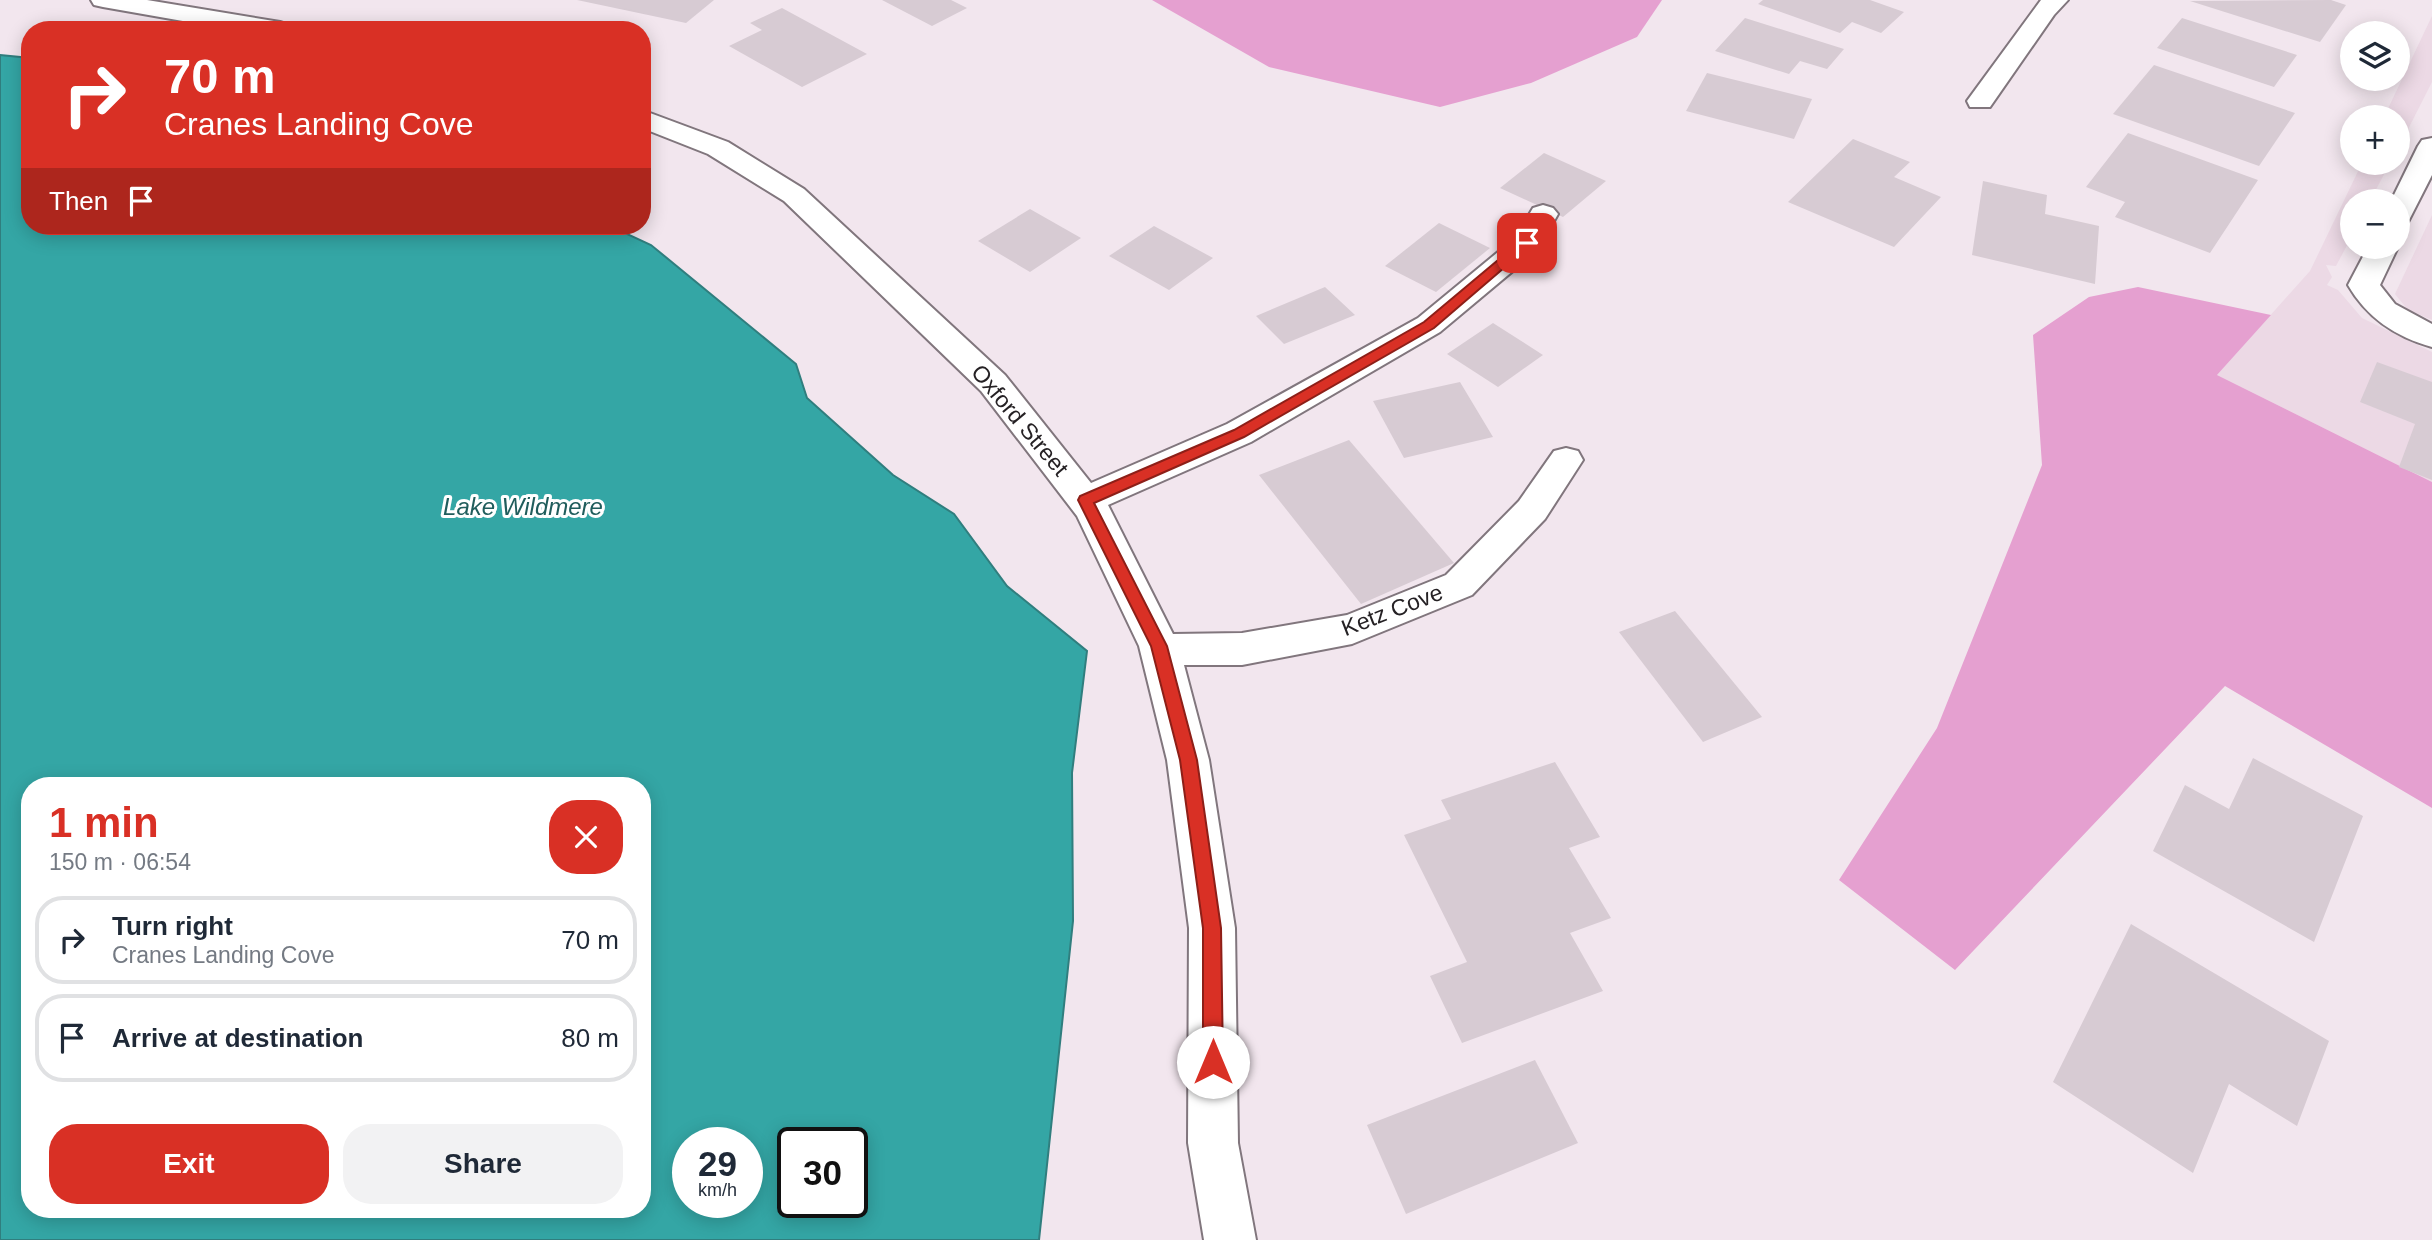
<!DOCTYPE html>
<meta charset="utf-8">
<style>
body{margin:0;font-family:Arial,sans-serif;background:#f2f2f3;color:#1f2937;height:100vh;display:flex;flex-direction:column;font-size:26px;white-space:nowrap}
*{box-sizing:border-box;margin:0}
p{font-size:23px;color:#747a83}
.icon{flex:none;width:38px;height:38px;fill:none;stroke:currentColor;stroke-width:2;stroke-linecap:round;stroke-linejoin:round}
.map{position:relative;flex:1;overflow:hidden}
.sheet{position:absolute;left:21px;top:777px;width:630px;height:441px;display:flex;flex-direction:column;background:#fff;border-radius:28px;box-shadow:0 4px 18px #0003}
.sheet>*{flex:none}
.guide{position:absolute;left:21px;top:21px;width:630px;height:214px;border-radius:28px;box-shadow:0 4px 18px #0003;background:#d93025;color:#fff;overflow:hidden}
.buttons{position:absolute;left:2340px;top:21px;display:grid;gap:14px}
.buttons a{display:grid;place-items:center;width:70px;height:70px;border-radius:50%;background:#fff;box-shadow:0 4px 18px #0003;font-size:35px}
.speed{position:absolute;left:672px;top:1127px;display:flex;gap:14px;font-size:35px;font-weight:700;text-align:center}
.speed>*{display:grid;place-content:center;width:91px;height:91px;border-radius:50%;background:#fff;box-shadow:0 4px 18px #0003;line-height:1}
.speed small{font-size:18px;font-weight:400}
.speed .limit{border:4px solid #111;border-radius:10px;background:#fff;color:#111}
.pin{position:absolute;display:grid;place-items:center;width:60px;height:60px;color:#fff;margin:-30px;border-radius:14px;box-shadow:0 4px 10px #0006}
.me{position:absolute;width:77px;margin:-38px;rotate:0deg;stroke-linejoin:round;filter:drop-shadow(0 0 5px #0008)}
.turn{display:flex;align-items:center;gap:24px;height:147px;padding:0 28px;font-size:32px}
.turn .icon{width:91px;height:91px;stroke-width:2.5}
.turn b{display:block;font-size:49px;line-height:60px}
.then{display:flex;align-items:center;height:66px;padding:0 28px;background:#0003;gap:14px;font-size:26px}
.round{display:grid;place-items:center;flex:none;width:74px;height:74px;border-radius:28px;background:#f2f2f3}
.head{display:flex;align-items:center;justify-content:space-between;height:119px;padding:0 28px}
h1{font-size:42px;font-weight:700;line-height:52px;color:#d93025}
.button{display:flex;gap:14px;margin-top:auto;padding:14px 28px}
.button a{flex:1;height:80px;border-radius:28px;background:#d93025;color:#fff;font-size:28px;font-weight:700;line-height:80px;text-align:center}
.button a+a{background:#f2f2f3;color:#1f2937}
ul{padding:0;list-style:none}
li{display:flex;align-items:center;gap:21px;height:88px;margin:0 14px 10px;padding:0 14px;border:4px solid #e0e1e3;border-radius:28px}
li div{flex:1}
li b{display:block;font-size:26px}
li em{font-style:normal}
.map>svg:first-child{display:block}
</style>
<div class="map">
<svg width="2432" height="1240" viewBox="0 0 2432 1240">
<rect width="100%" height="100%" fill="#f2e6ee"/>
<g fill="#ecd9e5">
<polygon points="2432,16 2432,82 2398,149 2398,117 2384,117"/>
<polygon points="2362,163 2390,163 2370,201 2352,201 2352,236 2336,266 2326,265 2332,277 2327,285 2338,290 2362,318 2432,352 2432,482 2217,375 2310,271"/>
<polygon points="2432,215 2432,320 2408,310 2395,294"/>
</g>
<g fill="#e5a0d0">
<polygon points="1152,0 1662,0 1637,37 1531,83 1440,107 1269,67"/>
<polygon points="2138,287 2271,315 2217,375 2432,482 2432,808 2225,686 1955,970 1839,880 1937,728 2042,465 2033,335 2089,297"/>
</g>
<path fill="#34a6a5" stroke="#307e7e" stroke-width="2" fill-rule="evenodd" d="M0,55L30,58V226H610L651,245L796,364L807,398L893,475L954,514L1007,586L1087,651L1072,773L1073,921L1039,1240H0ZM30,786H642V1209H30ZM688,1143H747V1202H688ZM793,1143H852V1202H793Z"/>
<g fill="#d7cbd3">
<polygon points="577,0 714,0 686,23"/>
<polygon points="882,0 951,0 967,8 932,26"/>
<polygon points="1763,0 1870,0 1904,12 1881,33 1852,22 1840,33 1758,4"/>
<polygon points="2331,0 2346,5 2320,42 2190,1"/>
<polygon points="782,8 867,54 802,87 729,46 762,30 750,23"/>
<polygon points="1745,18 1844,49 1827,69 1800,61 1789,74 1715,51"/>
<polygon points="2182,18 2297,55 2274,87 2157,48"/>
<polygon points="2154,65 2295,113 2259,166 2113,114"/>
<polygon points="1707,73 1812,99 1794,139 1686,111"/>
<polygon points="2128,133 2258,180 2210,253 2115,217 2125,202 2086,187"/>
<polygon points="1853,139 1910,162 1894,177 1941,197 1894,247 1788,202"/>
<polygon points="1544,153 1606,181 1563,217 1500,188"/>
<polygon points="1983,181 2047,195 2045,214 2099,226 2095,284 1972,255"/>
<polygon points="1030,209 1081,238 1030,272 978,241"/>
<polygon points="1439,223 1490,248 1436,292 1385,266"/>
<polygon points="1154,226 1213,258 1169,290 1109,256"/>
<polygon points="1325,287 1355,315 1284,344 1256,316"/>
<polygon points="1493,323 1543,355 1498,387 1447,354"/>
<polygon points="2377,362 2432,382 2432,480 2399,467 2415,424 2360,402"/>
<polygon points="1460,382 1493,437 1404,458 1373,401"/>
<polygon points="1349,440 1454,563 1361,604 1259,475"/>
<polygon points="1675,611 1762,717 1703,742 1619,632"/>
<polygon points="2253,758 2363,816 2314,942 2153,851 2185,785 2229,809"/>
<polygon points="1555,762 1600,837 1569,848 1611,918 1570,933 1603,991 1462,1043 1430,976 1467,962 1404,835 1451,819 1441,800"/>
<polygon points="2131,924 2329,1041 2297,1126 2229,1084 2193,1173 2053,1082"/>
<polygon points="1535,1060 1578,1143 1406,1214 1367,1125"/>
</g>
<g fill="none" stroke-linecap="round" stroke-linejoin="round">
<g stroke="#81767d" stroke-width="4">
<g id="minor">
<polygon points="91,0 147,0 280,22 289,25 293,30 234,30 103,7 94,5"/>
<polygon points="2041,0 2068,0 2054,15 1990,107 1970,107 1967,101"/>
<polygon points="642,110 728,142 804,189 1005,375 1091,483 1227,424 1418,318 1515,238 1533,208 1543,205 1553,208 1558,214 1538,250 1440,332 1251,442 1108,505 1173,634 1242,633 1347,615 1446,575 1519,501 1554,451 1566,448 1578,451 1583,460 1545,519 1472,595 1352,644 1242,665 1184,665 1209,760 1235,928 1238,1143 1256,1240 1204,1240 1188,1143 1189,928 1167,760 1139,646 1077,516 981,391 784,201 708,154 642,128"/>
<polygon points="2432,138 2432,175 2408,222 2398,225 2398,201 2391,201 2418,146 2422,140"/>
<path d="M2398,246V247L2380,285L2395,304L2432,324V347C2396,337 2367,318 2348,285L2368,247Z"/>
</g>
</g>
<use href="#minor" fill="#fff" fill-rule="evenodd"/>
</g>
<polygon fill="#d93025" stroke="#8d1f18" stroke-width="2" points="1522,240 1533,243 1434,328 1244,437 1094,503 1167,646 1197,760 1221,928 1223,1062 1220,1069 1213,1072 1206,1069 1203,1062 1203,928 1180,760 1151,646 1078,500 1080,496 1234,430 1424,322"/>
<g text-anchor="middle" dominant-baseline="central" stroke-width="6" stroke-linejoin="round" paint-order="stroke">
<g font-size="23" fill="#252124" stroke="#fff">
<text transform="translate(1020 420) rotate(50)">Oxford Street</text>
<text transform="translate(1392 610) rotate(-21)">Ketz Cove</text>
</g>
<g font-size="24" font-style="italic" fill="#205d5c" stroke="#fff">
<text x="523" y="506">Lake Wildmere</text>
</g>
</g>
</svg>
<div class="buttons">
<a><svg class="icon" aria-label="layers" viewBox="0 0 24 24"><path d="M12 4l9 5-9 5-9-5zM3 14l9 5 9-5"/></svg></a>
<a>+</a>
<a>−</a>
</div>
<div class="speed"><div>29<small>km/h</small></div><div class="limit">30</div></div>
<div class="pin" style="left:1527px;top:243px;background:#d93025"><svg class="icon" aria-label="arrive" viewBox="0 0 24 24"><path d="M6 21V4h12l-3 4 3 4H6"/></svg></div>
<svg class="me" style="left:1213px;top:1062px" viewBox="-20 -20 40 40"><circle r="19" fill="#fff"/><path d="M0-13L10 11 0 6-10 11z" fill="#d93025"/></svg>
<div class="guide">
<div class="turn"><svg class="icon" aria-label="right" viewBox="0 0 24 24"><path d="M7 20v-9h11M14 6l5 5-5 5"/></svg><div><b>70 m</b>Cranes Landing Cove</div></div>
<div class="then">Then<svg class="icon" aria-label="arrive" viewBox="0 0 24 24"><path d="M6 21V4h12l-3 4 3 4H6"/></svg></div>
</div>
<section class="sheet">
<div class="head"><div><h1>1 min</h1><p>150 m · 06:54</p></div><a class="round" style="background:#d93025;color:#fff"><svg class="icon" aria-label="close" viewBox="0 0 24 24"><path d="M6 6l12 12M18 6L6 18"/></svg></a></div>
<ul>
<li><svg class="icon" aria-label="right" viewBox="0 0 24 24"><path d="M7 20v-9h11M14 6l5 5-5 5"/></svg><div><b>Turn right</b><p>Cranes Landing Cove</p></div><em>70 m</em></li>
<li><svg class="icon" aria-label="arrive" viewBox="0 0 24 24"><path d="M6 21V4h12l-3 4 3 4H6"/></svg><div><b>Arrive at destination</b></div><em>80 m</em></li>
</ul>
<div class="button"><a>Exit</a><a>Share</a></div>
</section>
</div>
